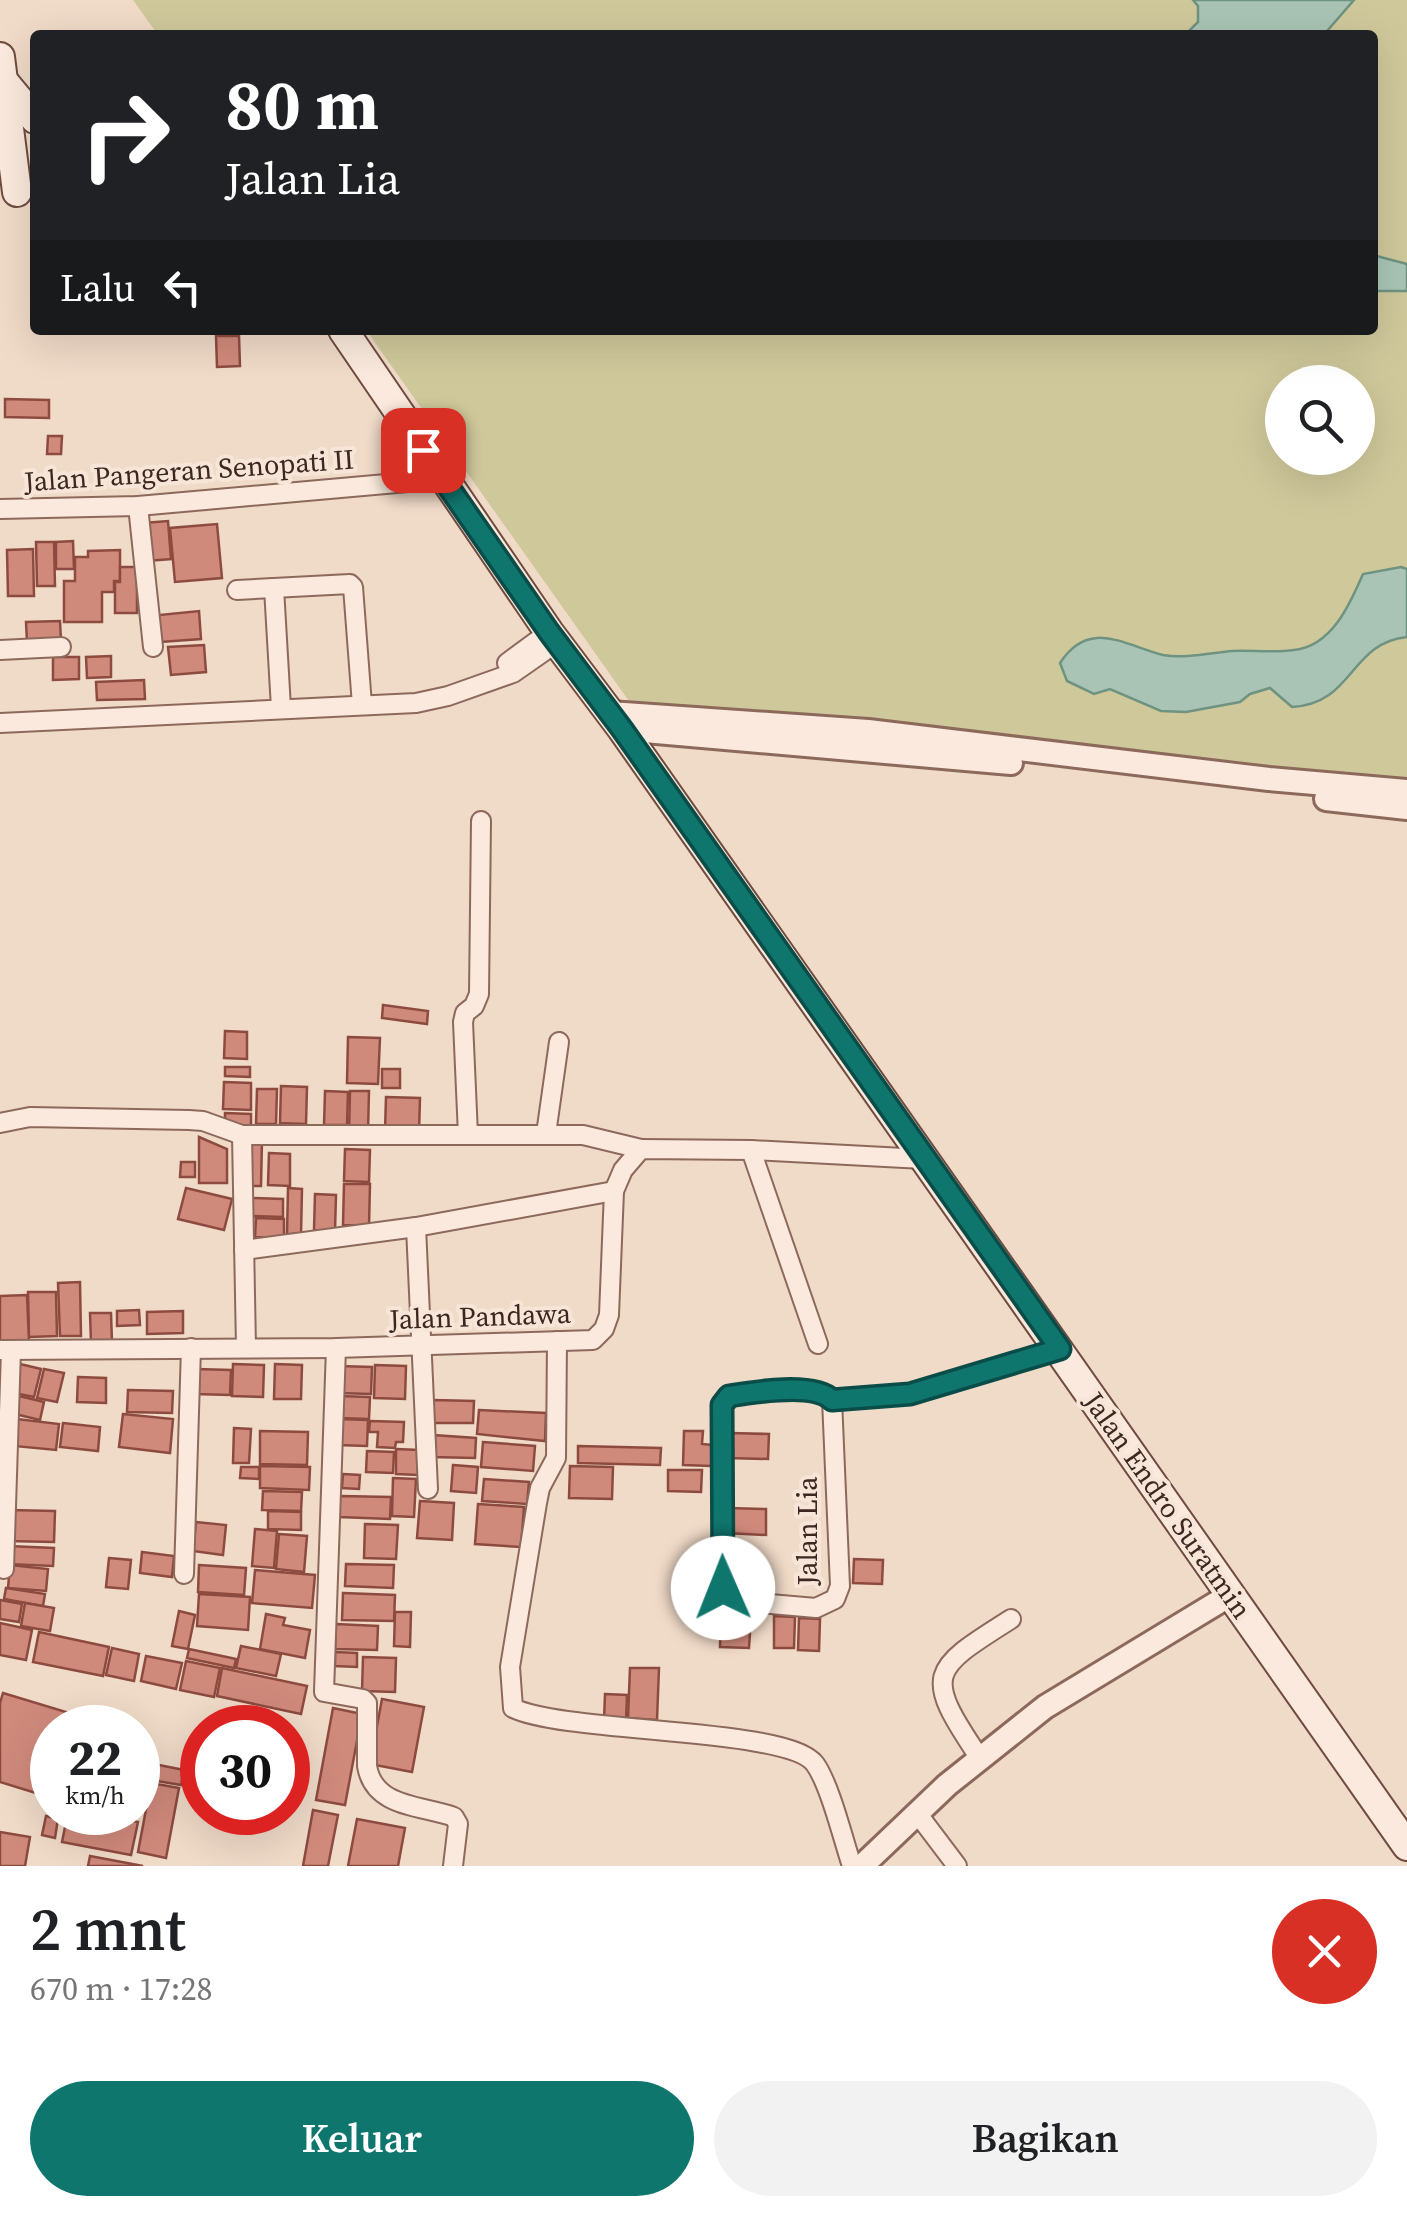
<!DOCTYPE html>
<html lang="id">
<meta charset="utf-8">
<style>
body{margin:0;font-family:"Source Serif 4",serif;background:#f2f2f2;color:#202124;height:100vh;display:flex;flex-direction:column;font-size:38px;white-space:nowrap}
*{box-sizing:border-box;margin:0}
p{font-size:32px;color:#757577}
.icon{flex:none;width:55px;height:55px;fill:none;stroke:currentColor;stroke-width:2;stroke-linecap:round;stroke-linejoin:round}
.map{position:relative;height:1866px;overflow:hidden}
.panel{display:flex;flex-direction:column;background:#fff;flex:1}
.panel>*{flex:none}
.guide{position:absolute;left:30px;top:30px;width:1348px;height:305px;border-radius:10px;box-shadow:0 10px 40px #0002;background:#202124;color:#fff;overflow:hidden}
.buttons{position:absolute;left:1265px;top:365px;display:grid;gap:20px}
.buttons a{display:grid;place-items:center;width:110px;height:110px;border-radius:50%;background:#fff;box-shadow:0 10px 40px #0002;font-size:50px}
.speed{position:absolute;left:30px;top:1705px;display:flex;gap:20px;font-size:50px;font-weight:700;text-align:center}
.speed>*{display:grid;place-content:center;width:130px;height:130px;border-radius:50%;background:#fff;box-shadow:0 10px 40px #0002;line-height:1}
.speed small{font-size:25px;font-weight:400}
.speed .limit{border:15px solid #d22;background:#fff;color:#111}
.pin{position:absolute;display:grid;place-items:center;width:85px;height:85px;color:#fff;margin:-42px;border-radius:20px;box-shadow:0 5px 15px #0006}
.me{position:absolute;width:110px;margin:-55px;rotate:359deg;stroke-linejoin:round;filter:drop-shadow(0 0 8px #0008)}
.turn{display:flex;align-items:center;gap:35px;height:210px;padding:0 30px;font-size:45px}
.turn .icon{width:130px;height:130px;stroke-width:2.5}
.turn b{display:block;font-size:70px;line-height:85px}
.then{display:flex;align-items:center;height:95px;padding:0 30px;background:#0003;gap:20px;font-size:38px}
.round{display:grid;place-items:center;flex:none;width:105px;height:105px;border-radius:52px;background:#f2f2f2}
.headline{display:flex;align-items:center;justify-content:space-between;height:170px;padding:0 30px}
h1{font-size:60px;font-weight:600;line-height:75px}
.button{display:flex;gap:20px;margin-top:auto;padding:20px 30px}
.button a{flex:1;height:115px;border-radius:60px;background:#0f766e;color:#fff;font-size:40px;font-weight:600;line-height:115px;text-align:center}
.button a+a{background:#f2f2f2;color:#202124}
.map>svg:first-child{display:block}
</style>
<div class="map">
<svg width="1407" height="1866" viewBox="0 0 1407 1866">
<rect width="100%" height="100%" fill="#f0dac8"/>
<path fill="#cfc89b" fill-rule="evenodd" d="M133,0H1407V801L646,725L366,330H1372V35H158ZM1282,382H1358V458H1282Z"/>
<g fill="#a9c4b5" stroke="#6f9381" stroke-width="2.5">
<polygon points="1193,0 1354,0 1327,31 1317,35 1185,35 1198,22 1198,6"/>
<polygon points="1373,255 1407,264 1407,291 1373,291"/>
<path d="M1401,567L1407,569V637C1349,643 1354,704 1292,707L1270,688L1250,694L1240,702L1186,712L1161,711L1110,689L1094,694L1067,681L1060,663C1089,618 1124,645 1163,655C1184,659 1211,653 1232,651C1252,650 1274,653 1294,650C1332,646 1350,604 1363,574Z"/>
</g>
<g fill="#d08a7c" stroke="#8d4b40" stroke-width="2.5">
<polygon points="216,336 239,336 240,366 217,367"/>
<polygon points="5,399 49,400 49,418 5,417"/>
<polygon points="48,436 62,436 61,454 47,454"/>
<polygon points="168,521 171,559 147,561 144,523"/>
<polygon points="217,524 222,578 175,582 170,528"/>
<polygon points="73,541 74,569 56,569 56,542"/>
<polygon points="36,542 54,542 55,586 37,586"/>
<polygon points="33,549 34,596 8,596 7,550"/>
<polygon points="120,550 120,581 114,581 114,592 102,592 102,622 64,622 64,581 75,581 75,557 88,557 88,551"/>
<polygon points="120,567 137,567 137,613 115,613 115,582 120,582"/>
<polygon points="199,611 201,639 161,642 159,615"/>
<polygon points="60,621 61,641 27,642 26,622"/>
<polygon points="204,645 206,672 171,675 168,647"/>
<polygon points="111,656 111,677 87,678 86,657"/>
<polygon points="53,657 79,657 79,679 53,680"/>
<polygon points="144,680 145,699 97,700 96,682"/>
<polygon points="383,1005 428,1011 427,1024 382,1018"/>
<polygon points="225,1031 247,1032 247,1059 224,1058"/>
<polygon points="348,1037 380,1038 378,1084 347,1083"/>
<polygon points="225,1067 250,1067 250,1077 225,1076"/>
<rect x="382" y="1069" width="18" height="19"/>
<polygon points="224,1082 251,1083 251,1110 223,1109"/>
<polygon points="281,1086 307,1087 306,1124 280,1123"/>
<polygon points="257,1089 277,1089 276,1124 256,1124"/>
<polygon points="325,1091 348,1092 347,1125 324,1125"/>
<polygon points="350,1091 369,1091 368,1132 349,1132"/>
<polygon points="386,1097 420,1098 419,1132 385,1131"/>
<polygon points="225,1113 251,1114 251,1127 225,1126"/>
<polygon points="199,1137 227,1149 227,1183 199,1183"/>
<polygon points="248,1139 262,1140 261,1186 247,1186"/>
<polygon points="345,1149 370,1150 369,1182 344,1181"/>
<polygon points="269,1153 290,1154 290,1186 268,1185"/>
<polygon points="181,1162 195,1162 195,1177 180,1177"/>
<polygon points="344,1184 370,1184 369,1226 343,1225"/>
<polygon points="186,1188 232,1199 224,1230 178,1219"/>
<polygon points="288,1188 302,1189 301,1235 287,1235"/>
<polygon points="315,1194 336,1195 335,1231 314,1230"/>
<polygon points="252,1198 283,1199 283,1217 252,1216"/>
<polygon points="256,1218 284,1219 284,1238 255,1237"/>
<polygon points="80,1282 81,1336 60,1336 58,1283"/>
<polygon points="28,1292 56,1292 57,1336 29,1337"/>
<polygon points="27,1295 29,1342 0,1343 0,1296"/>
<polygon points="139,1310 140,1325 117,1326 117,1311"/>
<polygon points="183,1311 183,1333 147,1334 147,1312"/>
<polygon points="90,1313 111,1313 112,1342 91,1343"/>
<polygon points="20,1364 41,1369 34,1397 14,1393"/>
<polygon points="233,1364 264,1365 263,1397 232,1396"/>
<polygon points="275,1364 302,1365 301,1399 274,1399"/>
<polygon points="375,1365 406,1366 405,1399 374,1398"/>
<polygon points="339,1366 372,1367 371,1394 338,1393"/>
<polygon points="44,1369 64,1373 57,1402 37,1398"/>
<polygon points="196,1369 231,1370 230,1395 195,1394"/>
<polygon points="78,1377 106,1378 106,1403 77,1402"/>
<polygon points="128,1390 173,1391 172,1413 127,1412"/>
<polygon points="19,1396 44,1402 40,1420 15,1414"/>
<polygon points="339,1396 370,1397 369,1419 338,1418"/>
<polygon points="433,1400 474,1401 473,1423 433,1423"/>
<polygon points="479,1410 546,1413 545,1441 477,1434"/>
<polygon points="123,1414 173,1419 170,1453 119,1447"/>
<polygon points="17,1419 59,1424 56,1450 14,1446"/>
<polygon points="338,1419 368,1420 367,1446 337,1445"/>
<polygon points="370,1421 404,1422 403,1442 396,1442 395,1448 377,1447 378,1432 369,1432"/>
<polygon points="63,1423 100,1427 98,1451 60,1447"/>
<polygon points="234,1428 251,1429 249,1463 233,1463"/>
<polygon points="260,1431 308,1432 307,1465 260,1464"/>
<polygon points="684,1431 703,1431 702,1444 712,1445 711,1466 683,1465"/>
<polygon points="729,1433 769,1434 768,1459 728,1458"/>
<polygon points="433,1435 476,1438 475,1458 431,1457"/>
<polygon points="483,1442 535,1446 533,1471 481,1467"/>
<polygon points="578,1446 661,1448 660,1465 578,1463"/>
<polygon points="396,1449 419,1450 418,1475 396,1474"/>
<polygon points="367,1451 394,1452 393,1473 366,1472"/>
<polygon points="453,1465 478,1467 476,1493 451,1491"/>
<polygon points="260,1466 310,1467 309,1490 260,1488"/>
<polygon points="570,1466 613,1467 612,1499 569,1498"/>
<polygon points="241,1467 259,1467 259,1479 240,1478"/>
<polygon points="668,1470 702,1470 701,1492 668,1491"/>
<polygon points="343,1474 360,1475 359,1489 342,1488"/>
<polygon points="393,1478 416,1479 414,1517 392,1516"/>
<polygon points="484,1479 529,1482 527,1504 482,1501"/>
<polygon points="263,1491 302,1492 301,1511 262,1510"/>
<polygon points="340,1496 391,1497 390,1519 339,1517"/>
<polygon points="420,1501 454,1503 452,1540 417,1538"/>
<polygon points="478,1504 524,1507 521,1547 475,1544"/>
<polygon points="727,1508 766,1509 766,1535 726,1533"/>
<polygon points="8,1510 55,1511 54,1542 8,1541"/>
<polygon points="268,1511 301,1512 301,1530 268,1529"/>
<polygon points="196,1522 226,1525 223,1555 193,1551"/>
<polygon points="365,1524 398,1525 396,1559 364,1558"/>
<polygon points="255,1529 277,1531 274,1568 252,1566"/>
<polygon points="279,1534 307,1536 304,1572 276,1569"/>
<polygon points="8,1546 54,1548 53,1566 7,1564"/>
<polygon points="142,1552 174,1556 172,1577 140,1573"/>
<polygon points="109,1558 131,1560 128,1589 106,1587"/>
<polygon points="854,1559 883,1560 882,1584 853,1583"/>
<polygon points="346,1564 394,1565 393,1588 345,1586"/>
<polygon points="10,1565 48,1569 46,1591 8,1588"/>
<polygon points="199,1565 246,1568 244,1595 198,1592"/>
<polygon points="255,1570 315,1575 312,1608 252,1603"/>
<polygon points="6,1588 45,1594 43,1606 4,1599"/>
<polygon points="343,1593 395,1595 394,1621 342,1620"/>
<polygon points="199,1594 250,1597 248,1630 197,1626"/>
<polygon points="0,1600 22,1604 19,1622 0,1619"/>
<polygon points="25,1603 54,1608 50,1631 21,1626"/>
<polygon points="179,1611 195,1615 188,1649 172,1646"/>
<polygon points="395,1612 411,1612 410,1647 394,1646"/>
<polygon points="266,1614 285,1618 283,1625 310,1630 305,1658 260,1649"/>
<polygon points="721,1616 751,1617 749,1648 720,1647"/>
<polygon points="774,1616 795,1617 794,1648 774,1648"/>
<polygon points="799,1618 820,1619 819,1651 798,1650"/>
<polygon points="0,1623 32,1630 26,1660 0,1655"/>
<polygon points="336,1624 378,1626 377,1650 335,1649"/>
<polygon points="39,1632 109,1647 103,1676 33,1662"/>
<polygon points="241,1646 281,1654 276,1676 236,1668"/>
<polygon points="112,1648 139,1654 134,1681 106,1675"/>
<polygon points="189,1649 236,1659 234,1668 187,1658"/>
<polygon points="335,1652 357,1653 357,1667 335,1666"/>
<polygon points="146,1656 182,1663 176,1689 141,1681"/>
<polygon points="363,1657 396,1658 395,1692 362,1691"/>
<polygon points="186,1661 220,1668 214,1697 180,1690"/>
<polygon points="222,1668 307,1686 301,1714 217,1696"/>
<polygon points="630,1668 659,1668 657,1720 628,1718"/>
<polygon points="3,1693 86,1718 84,1728 52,1728 52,1798 0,1782 0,1703"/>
<polygon points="605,1694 627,1695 626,1721 604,1720"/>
<polygon points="382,1699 424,1707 412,1772 370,1764"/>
<polygon points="333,1708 362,1714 345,1805 316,1800"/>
<polygon points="138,1759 150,1761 141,1811 138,1810"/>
<polygon points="154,1764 184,1770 181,1785 151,1780"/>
<polygon points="151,1783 179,1788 166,1858 138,1852"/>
<polygon points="313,1810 338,1815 328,1866 303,1866"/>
<polygon points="68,1812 88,1812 138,1822 131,1855 62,1842"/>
<polygon points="46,1816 58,1819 55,1838 42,1835"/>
<polygon points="357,1819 405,1828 398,1866 348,1866"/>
<polygon points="0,1832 30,1837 25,1866 0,1866"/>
<polygon points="90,1856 143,1866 88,1866"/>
</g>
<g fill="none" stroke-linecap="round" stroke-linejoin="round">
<g stroke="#8d695c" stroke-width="22">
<g id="minor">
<polyline points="138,506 153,647"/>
<polyline points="0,509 138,506 442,479"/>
<polyline points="274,588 281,708"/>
<polyline points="237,590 350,584 353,587 362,705"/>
<polyline points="0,650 61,647"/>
<polyline points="507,663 549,632"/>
<polyline points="0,723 416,703 448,696 513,673 556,643"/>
<polyline points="0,1123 30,1117 189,1120 203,1121 242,1135 583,1135 641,1149"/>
<polyline points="546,1134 559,1042"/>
<polyline points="242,1135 246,1348"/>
<polyline points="468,1135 463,1022 465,1013 474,1006 479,994 481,821"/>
<polyline points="751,1150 818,1344"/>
<polyline points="416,1227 428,1489"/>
<polyline points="244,1250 416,1227 614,1191"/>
<path d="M557,1341L556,1458L540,1488L537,1503L510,1667L513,1708C567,1734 789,1727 815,1764C830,1785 843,1839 852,1866"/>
<path d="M336,1348L324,1692L363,1699L367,1703V1766C374,1808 421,1805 454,1817L458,1824L453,1866"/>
<polyline points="0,1350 336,1348 593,1340 604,1329 609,1315 614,1191 623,1170 641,1149 751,1150 923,1159"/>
<path d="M832,1399L840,1586L835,1599L816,1608L737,1601L726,1596L722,1582V1405L729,1396C754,1392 814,1382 832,1399L910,1394L1060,1349"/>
<polyline points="4,1569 11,1350"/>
<polyline points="184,1574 191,1348"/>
<path d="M979,1757C923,1674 930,1670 1011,1619"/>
<polyline points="917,1813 957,1866"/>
</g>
</g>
<g stroke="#8d695c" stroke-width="28">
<g id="tertiary">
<polyline points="610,713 868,731 1269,779 1407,791"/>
<polyline points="622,729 1011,763"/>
<polyline points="1326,799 1407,808"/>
<polyline points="862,1866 947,1785 1045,1707 1230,1595"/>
</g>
</g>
<g stroke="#6f4b3f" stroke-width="32">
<g id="secondary">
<polyline points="0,57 17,192"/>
<polyline points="5,83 35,119"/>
<polyline points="343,330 549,632 622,729 1407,1846"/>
</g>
</g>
<use href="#minor" stroke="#fae9dc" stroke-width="18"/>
<use href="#tertiary" stroke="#fae9dc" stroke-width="22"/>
<use href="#secondary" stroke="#fae9dc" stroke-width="28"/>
</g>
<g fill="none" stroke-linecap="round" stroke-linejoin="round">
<g stroke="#0a4d48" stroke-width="25">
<path id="route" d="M423,450L549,632L622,729L1060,1349L910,1394L832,1400C814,1382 754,1392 729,1396L722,1405L723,1588"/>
</g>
<use href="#route" stroke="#0f766e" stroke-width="18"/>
</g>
<g text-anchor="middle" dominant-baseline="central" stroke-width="8" stroke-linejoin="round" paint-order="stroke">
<g font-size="28" fill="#3d2720" stroke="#f7e6d8">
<text transform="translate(189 470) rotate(-4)">Jalan Pangeran Senopati II</text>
<text transform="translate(480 1316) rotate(-2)">Jalan Pandawa</text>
<text transform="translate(1168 1505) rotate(55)">Jalan Endro Suratmin</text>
<text transform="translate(807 1531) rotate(-90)">Jalan Lia</text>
</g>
</g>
</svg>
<div class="buttons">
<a><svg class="icon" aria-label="search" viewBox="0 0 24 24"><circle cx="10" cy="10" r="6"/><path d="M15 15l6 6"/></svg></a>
</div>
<div class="speed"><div>22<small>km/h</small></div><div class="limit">30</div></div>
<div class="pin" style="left:423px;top:450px;background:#d93025"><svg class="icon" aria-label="arrive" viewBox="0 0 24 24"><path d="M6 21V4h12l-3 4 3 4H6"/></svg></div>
<svg class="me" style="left:723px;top:1588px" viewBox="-20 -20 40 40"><circle r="19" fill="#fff"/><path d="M0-13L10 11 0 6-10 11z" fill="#0f766e"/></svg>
<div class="guide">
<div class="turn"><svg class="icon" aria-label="right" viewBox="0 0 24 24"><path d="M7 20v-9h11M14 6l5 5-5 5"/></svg><div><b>80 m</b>Jalan Lia</div></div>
<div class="then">Lalu<svg class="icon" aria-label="left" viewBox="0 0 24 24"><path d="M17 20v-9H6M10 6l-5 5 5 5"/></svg></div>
</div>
</div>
<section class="panel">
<div class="headline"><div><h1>2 mnt</h1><p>670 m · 17:28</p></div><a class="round" style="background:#d93025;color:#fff"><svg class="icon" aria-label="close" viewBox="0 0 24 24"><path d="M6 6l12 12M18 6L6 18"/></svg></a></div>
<div class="button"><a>Keluar</a><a>Bagikan</a></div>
</section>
